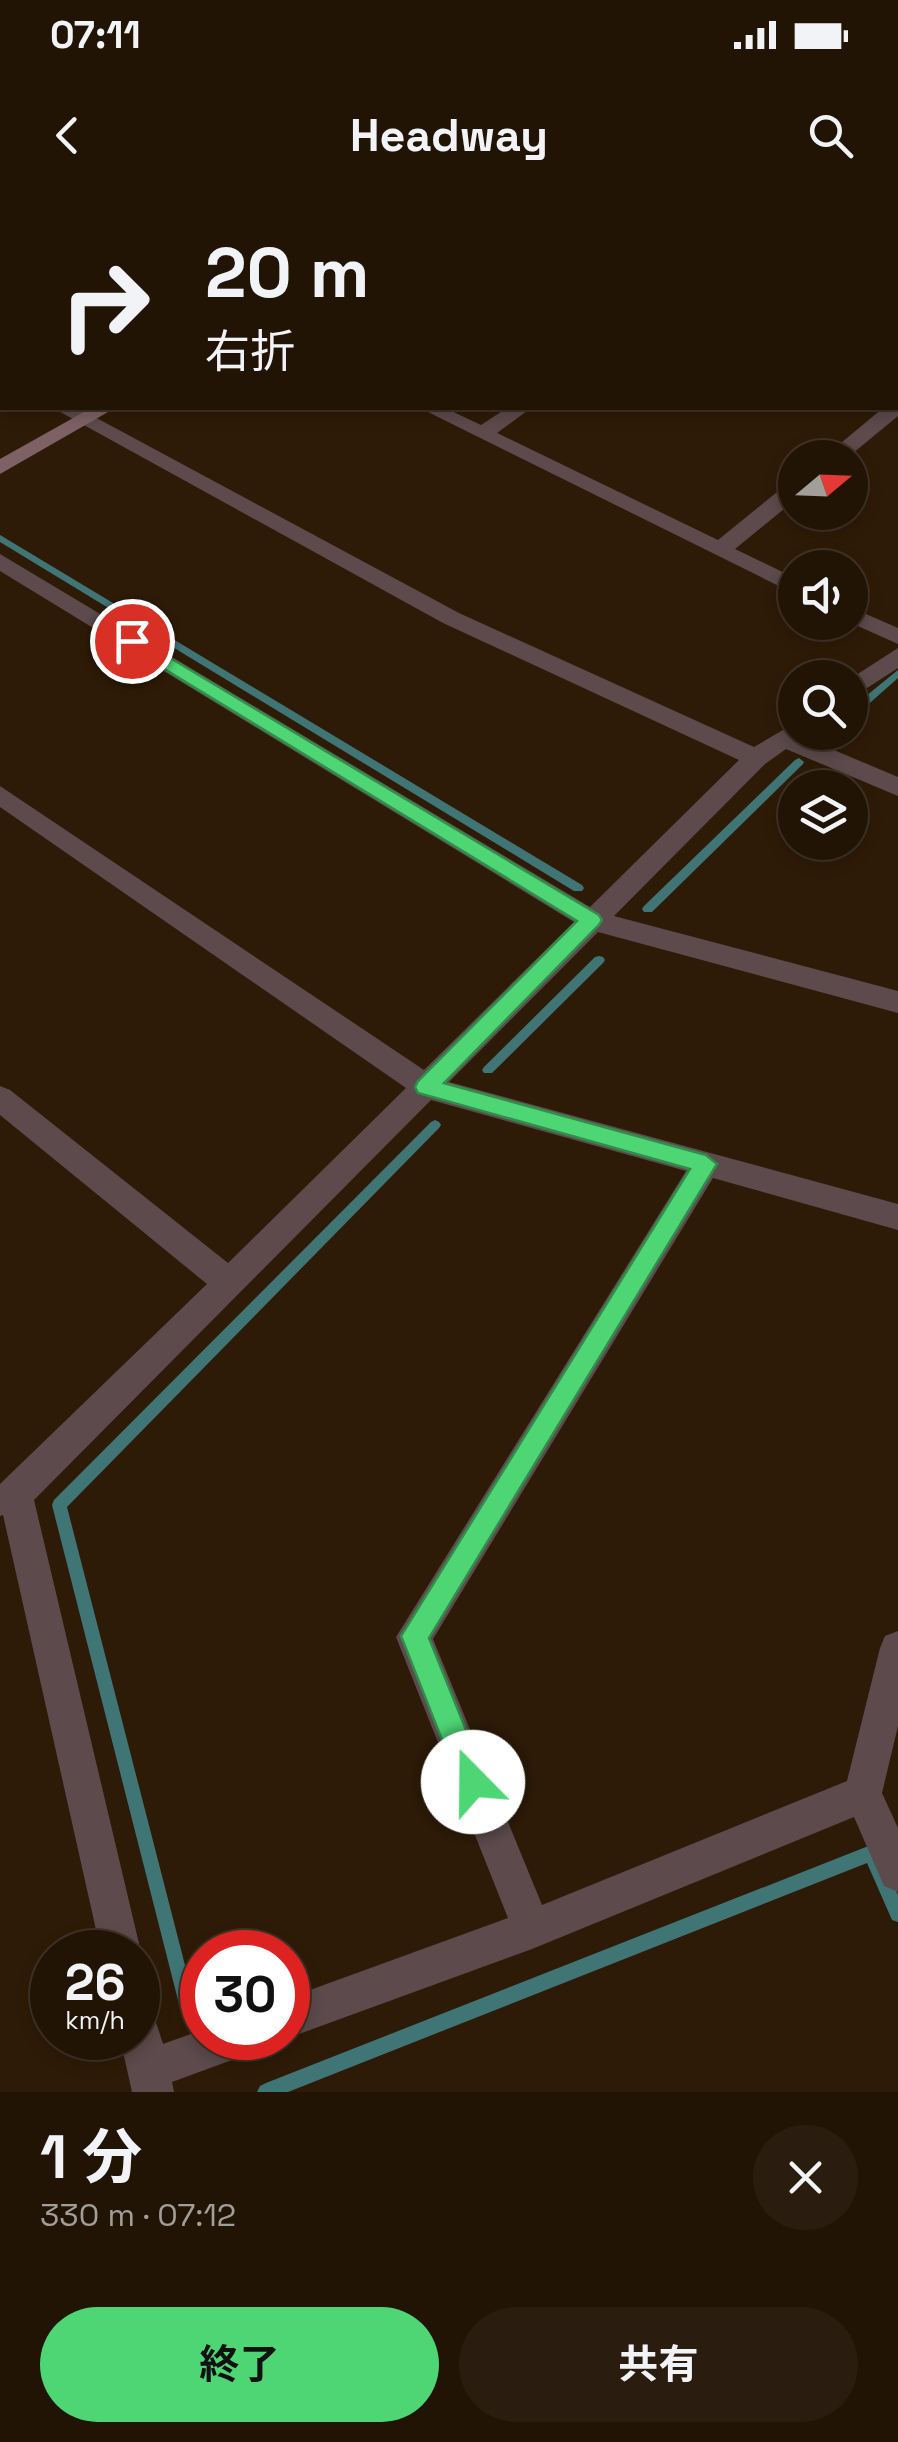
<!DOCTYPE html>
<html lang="ja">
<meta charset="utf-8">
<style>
body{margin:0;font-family:"Space Grotesk","Noto Sans JP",sans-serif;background:#2a1d0f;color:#f1f3f6;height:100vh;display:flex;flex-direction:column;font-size:38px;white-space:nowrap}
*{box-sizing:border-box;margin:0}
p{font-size:32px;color:#a29e9a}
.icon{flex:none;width:55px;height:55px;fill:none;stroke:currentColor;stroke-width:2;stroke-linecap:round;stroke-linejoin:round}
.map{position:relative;height:1892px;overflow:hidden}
.panel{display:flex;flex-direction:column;background:#221405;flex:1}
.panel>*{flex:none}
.top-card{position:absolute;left:0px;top:0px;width:900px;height:210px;box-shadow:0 5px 15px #0003,0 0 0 2px #3f3327;background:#221405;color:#f1f3f6;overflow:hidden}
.needle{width:65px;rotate:71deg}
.controls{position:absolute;left:778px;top:240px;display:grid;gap:20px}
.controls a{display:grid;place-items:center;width:90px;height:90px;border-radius:50%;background:#221405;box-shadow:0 5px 15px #0003,0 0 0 2px #3f3327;font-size:50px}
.speed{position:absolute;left:30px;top:1730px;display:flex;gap:20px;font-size:50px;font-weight:700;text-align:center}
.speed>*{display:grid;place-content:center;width:130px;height:130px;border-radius:50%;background:#221405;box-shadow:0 5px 15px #0003,0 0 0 2px #3f3327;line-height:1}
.speed small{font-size:25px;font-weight:400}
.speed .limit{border:15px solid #d22;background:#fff;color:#111}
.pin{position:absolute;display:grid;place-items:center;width:85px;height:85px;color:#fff;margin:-42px;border:5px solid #fff;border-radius:50%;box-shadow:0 2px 10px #0007}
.me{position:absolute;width:110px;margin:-55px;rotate:338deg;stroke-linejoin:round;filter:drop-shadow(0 0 8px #0008)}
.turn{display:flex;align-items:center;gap:35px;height:210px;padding:0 40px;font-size:45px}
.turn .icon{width:130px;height:130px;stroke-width:2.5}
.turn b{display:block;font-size:70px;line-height:85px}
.round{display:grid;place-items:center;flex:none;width:105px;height:105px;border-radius:52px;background:#2a1d0f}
.summary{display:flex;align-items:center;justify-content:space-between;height:170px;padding:0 40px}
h1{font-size:60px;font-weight:700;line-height:75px}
.cta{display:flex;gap:20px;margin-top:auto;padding:20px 40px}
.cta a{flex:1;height:115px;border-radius:60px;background:#4ed675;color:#111;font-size:40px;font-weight:700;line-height:115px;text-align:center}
.cta a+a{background:#2a1d0f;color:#f1f3f6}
.status{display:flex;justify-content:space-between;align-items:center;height:70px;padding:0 50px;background:#221405;direction:ltr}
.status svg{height:28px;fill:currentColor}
header{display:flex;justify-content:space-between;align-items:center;height:130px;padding:0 40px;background:#221405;font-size:45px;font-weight:700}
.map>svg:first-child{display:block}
</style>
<div class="status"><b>07:11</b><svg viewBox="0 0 49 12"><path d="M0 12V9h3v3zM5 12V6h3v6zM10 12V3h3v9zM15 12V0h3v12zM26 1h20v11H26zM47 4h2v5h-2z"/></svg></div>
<header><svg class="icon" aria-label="back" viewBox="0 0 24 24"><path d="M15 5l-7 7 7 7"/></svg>Headway<svg class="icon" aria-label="search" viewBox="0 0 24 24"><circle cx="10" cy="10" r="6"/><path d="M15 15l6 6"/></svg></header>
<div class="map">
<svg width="898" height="1892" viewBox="0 0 898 1892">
<rect width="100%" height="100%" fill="#2e1b07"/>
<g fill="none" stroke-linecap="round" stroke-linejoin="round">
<g fill="#407576" fill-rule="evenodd">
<polygon points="0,335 582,685 584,688 582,691 574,691 0,342"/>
<polygon points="898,470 898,478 854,517 850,518 850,509"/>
<polygon points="823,532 835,532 825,542 817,542 816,540"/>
<polygon points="799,558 804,562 803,564 652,712 644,712 642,709 644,706 795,560"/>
<polygon points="599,756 603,757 605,760 603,763 492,873 484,873 482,870 484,867 595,757"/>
<polygon points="435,920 439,922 441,925 439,928 67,1307 195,1804 193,1810 187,1812 181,1810 179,1804 52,1305 54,1300 431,922"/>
<polygon points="871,1645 877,1647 898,1695 898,1722 892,1720 867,1663 288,1892 257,1892 260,1886 266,1883"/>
</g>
<g fill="#5c4a4c" fill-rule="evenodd">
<polygon points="2,42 2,54 0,55 0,43"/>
<rect x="0" y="170" width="2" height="13"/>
<polygon points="898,203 898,216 847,258 823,258 883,208 898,208"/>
<polygon points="53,208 78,208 459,413 754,547 795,523 795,532 806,532 803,537 898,577 898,596 786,549 765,564 614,716 898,791 898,813 598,732 449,882 898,1004 898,1030 713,978 433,1439 542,1705 847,1581 880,1448 885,1436 898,1431 898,1526 882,1593 898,1628 898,1692 884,1686 854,1617 532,1749 288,1838 286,1838 288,1798 508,1718 396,1437 686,971 431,900 34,1300 141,1752 138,1760 138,1752 101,1752 3,1315 0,1316 0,1284 207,1084 0,915 0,886 10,890 228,1063 406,888 0,607 0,586 424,870 574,722 0,371 0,354 590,707 739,560 443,423"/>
<polygon points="420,208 445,208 481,225 507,208 531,208 497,233 718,340 787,284 795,282 795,300 735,349 795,378 795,394"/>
<polygon points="850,407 898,428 898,444 849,422"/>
<polygon points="898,448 898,468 850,499 850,479"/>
<polygon points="138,1804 152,1810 163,1844 202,1830 202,1838 257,1838 251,1853 172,1882 174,1892 132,1892 120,1838 138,1838"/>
</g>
<g fill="#7e6164" fill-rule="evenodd">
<polygon points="2,10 2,22 0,23 0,11"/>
<polygon points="91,208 115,208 0,274 0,259"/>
</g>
</g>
<polygon fill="#4ed675" stroke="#338b4c" stroke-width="2.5" points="132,435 599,715 602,720 599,725 444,883 706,955 717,964 429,1438 487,1582 483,1593 473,1597 463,1593 401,1436 690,969 418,893 415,887 418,881 577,721 125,445 123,441"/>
</svg>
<div class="controls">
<a><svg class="needle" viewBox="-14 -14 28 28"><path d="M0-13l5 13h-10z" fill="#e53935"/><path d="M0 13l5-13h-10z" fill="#a29e9a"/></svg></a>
<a><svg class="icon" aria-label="sound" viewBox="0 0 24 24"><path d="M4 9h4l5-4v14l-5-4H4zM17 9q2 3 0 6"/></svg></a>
<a><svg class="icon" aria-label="search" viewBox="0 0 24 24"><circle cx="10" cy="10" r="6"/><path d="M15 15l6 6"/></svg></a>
<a><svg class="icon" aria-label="layers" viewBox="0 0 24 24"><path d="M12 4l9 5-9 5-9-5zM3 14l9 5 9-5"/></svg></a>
</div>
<div class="speed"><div>26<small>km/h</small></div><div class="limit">30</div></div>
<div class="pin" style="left:132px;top:441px;background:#d93025"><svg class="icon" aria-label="arrive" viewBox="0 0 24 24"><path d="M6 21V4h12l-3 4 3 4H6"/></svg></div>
<svg class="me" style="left:473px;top:1582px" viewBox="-20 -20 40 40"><circle r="19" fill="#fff"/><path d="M0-13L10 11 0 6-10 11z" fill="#4ed675"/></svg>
<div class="top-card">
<div class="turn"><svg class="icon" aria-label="right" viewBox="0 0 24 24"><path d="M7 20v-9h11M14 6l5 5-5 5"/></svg><div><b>20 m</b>右折</div></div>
</div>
</div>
<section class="panel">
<div class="summary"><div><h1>1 分</h1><p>330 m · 07:12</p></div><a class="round"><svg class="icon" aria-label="close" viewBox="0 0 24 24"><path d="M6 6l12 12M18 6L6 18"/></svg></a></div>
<div class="cta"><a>終了</a><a>共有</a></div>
</section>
